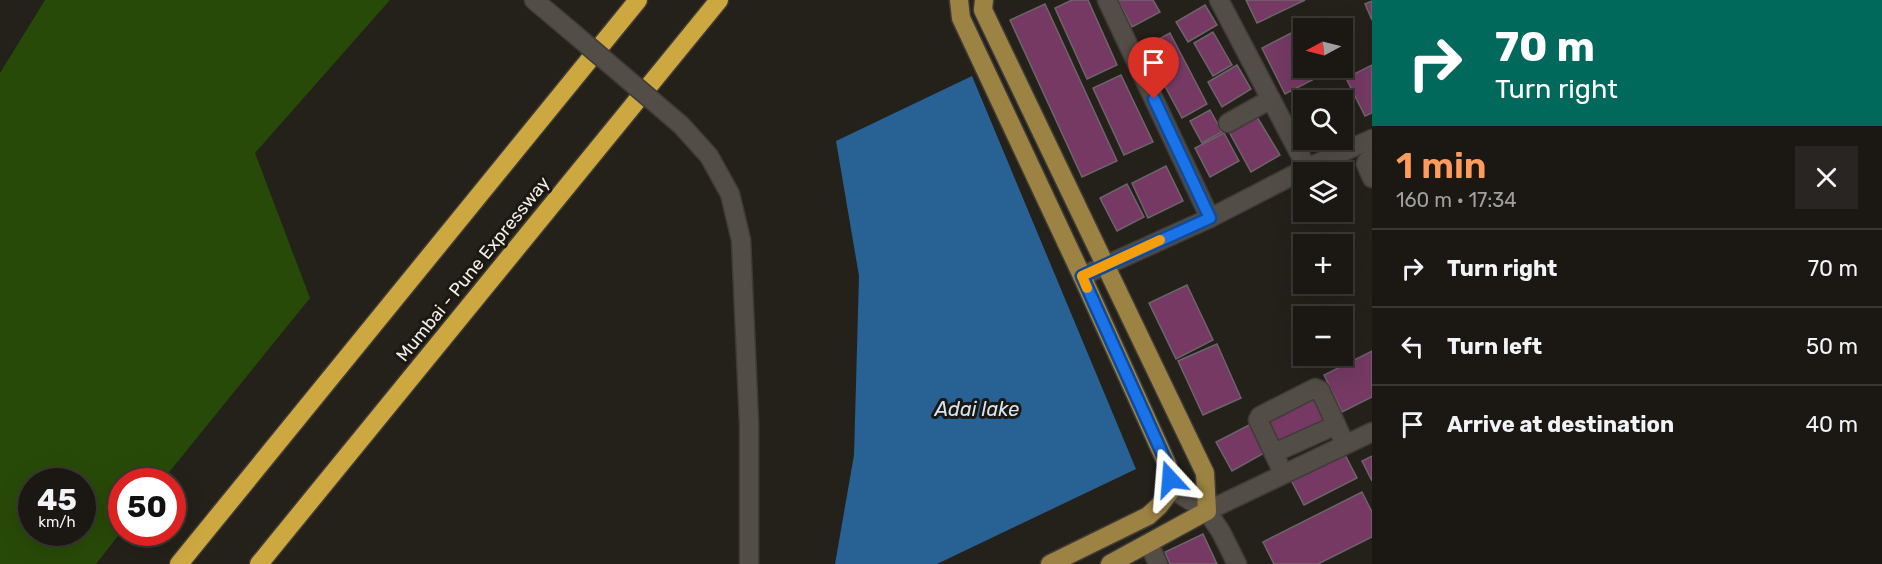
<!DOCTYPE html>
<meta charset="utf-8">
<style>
body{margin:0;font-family:Rubik,sans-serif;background:#282522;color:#f1f3f6;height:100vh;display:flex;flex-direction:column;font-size:22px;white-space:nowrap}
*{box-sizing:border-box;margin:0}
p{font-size:20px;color:#a0a0a0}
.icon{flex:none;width:33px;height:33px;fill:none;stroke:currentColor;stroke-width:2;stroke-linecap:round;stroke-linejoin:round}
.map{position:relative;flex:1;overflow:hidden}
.drawer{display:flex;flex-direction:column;background:#1b1814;width:510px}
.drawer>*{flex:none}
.banner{background:#00695c;color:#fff;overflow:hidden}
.needle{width:39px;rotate:263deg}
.buttons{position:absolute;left:1293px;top:18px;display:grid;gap:12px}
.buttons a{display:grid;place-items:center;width:60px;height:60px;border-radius:0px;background:#1b1814;box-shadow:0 6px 24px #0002,0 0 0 2px #393734;font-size:30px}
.speed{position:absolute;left:18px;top:468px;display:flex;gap:12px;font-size:30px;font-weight:700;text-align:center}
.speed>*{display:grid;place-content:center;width:78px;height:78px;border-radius:50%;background:#1b1814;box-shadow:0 6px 24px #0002,0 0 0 2px #393734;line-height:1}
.speed small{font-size:15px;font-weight:400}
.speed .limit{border:9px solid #d22;background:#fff;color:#111}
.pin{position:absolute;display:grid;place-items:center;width:51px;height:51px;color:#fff;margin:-62px -26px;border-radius:50% 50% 50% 0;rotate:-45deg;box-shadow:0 0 6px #0007}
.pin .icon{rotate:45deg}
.me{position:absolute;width:66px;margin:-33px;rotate:341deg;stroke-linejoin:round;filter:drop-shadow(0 0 4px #0008)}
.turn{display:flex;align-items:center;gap:21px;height:126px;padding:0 24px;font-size:27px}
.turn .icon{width:78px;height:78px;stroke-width:2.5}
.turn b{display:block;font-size:42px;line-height:51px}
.round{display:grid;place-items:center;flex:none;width:63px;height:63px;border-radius:0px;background:#282522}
.head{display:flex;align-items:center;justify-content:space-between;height:102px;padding:0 24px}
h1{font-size:36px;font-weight:600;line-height:45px;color:#ff9b5b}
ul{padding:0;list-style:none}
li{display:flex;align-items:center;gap:18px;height:78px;padding:0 24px;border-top:2px solid #393734}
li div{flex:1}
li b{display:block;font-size:22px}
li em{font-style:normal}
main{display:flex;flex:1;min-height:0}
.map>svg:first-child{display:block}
</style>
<main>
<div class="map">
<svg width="1372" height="564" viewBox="0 0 1372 564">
<rect width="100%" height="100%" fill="#24201a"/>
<path fill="#284a08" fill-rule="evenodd" d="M45,0H390L255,153L310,298L162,481L122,482L121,532L96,564H0V73ZM32,482H82V532H32Z"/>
<polygon fill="#286194" points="972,76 1136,469 937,564 835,564 854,455 859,276 836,141"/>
<g fill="#753964" stroke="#6d656a" stroke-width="1.5">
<polygon points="1072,0 1088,0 1117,65 1087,79 1055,8"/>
<polygon points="1118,0 1153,0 1160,12 1132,27"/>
<polygon points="1246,0 1305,0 1257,23"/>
<polygon points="1372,1 1372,20 1365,4"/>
<polygon points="1045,4 1117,161 1082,177 1010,20"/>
<polygon points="1205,5 1217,25 1188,42 1176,22"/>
<polygon points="1301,28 1304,34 1304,68 1321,68 1324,74 1285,94 1262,48"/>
<polygon points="1213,32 1232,65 1213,76 1194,43"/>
<polygon points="1170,33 1207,104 1182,118 1144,47"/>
<polygon points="1237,65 1251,89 1222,107 1208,82"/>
<polygon points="1372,65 1372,113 1365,116 1346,78"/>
<polygon points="1121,75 1153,142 1124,155 1093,88"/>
<polygon points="1210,110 1222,132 1202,143 1190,121"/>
<polygon points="1254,112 1280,155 1251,172 1227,128"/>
<polygon points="1224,133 1239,161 1210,177 1195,148"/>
<polygon points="1166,166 1183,201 1148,218 1132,183"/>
<polygon points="1127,184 1144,217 1117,231 1100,198"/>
<polygon points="1187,285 1213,340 1176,359 1149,303"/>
<polygon points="1217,344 1241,398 1203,415 1178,361"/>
<polygon points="1372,351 1372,397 1342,412 1324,375"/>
<polygon points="1314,393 1329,422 1276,448 1261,419"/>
<polygon points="1251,424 1266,452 1232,471 1216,442"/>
<polygon points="1342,449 1357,478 1304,505 1289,476"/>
<polygon points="1372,456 1372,481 1362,461"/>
<polygon points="1362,492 1372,512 1372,537 1318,564 1274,564 1263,542"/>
<polygon points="1203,534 1217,564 1170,564 1165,552"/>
</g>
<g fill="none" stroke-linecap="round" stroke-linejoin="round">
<g stroke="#3f3b37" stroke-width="21">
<g id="minor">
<polyline points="534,0 572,32"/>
<polyline points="1107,0 1210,218"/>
<polyline points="1219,0 1307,168"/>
<polyline points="1228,123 1271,99"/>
<polyline points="681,125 709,156 730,194 741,240 749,423 749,564"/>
<polyline points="1372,158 1367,161 1366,164 1372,178"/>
<polyline points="1082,276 1210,218 1307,168 1372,139"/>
<polyline points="1274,453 1336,425"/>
<polyline points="1283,473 1258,420 1260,416 1315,388 1320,390 1345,444"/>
<polyline points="1172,489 1207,511 1221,532 1237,564"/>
<polyline points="1207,511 1372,432"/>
<polyline points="1149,544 1158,564"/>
</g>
</g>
<g stroke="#3f3b37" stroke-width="21">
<g id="major">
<polyline points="959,0 961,18 1082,276 1167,464 1172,489 1159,506 1148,516 1050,564"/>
<polyline points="984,0 983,10 1205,473 1207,511 1110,564"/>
</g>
</g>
<g stroke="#3f3b37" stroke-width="21">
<g id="highway">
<polyline points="179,564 638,0"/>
<polyline points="259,564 719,0"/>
</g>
</g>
<use href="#minor" stroke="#534d47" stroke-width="18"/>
<use href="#major" stroke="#9c8343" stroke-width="18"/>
<use href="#highway" stroke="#cda740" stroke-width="18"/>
<g stroke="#3f3b37" stroke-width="21" stroke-linecap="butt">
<polyline id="minor-bridge" points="572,32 681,125"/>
</g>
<use href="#minor-bridge" stroke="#534d47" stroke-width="18"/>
</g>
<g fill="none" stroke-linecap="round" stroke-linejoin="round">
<g stroke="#114b97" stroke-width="15">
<polyline id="route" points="1154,99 1210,218 1082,276 1167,464 1170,479"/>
</g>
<use href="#route" stroke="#1a73e8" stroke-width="10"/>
<polyline stroke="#f59e0b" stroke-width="10" points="1087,288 1082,276 1160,240"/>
</g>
<g text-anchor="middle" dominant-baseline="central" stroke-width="6" stroke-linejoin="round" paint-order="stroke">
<g font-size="18" fill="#f1eeea" stroke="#1b1711">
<text transform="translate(473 269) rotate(-51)">Mumbai - Pune Expressway</text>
</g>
<g font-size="20" font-style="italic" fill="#d6e5f4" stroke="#1b1711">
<text x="977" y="409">Adai lake</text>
</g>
</g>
</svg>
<div class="buttons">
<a><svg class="needle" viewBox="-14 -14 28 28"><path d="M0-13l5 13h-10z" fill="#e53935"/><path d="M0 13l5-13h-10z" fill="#a0a0a0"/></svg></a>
<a><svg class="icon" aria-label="search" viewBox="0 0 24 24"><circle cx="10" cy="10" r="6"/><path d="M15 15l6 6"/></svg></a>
<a><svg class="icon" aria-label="layers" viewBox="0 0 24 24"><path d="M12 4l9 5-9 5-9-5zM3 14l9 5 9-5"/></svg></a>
<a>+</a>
<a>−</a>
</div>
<div class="speed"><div>45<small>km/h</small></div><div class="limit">50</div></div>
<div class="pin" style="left:1154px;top:99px;background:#d93025"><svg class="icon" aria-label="arrive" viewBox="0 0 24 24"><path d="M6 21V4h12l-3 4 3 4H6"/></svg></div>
<svg class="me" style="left:1170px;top:479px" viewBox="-20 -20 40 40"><path d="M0-17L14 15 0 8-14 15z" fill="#1a73e8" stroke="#fff" stroke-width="4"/></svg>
</div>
<section class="drawer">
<div class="banner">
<div class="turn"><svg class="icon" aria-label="right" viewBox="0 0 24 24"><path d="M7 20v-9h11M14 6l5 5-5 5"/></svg><div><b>70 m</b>Turn right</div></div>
</div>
<div class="head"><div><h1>1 min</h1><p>160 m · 17:34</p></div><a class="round"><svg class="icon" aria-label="close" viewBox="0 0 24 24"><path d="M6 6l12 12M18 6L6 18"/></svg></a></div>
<ul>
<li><svg class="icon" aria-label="right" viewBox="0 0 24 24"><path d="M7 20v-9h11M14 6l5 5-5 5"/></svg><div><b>Turn right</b></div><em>70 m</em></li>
<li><svg class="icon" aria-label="left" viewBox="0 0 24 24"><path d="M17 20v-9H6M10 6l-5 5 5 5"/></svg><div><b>Turn left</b></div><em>50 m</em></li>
<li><svg class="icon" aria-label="arrive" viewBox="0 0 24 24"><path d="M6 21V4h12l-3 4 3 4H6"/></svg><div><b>Arrive at destination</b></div><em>40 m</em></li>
</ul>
</section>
</main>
